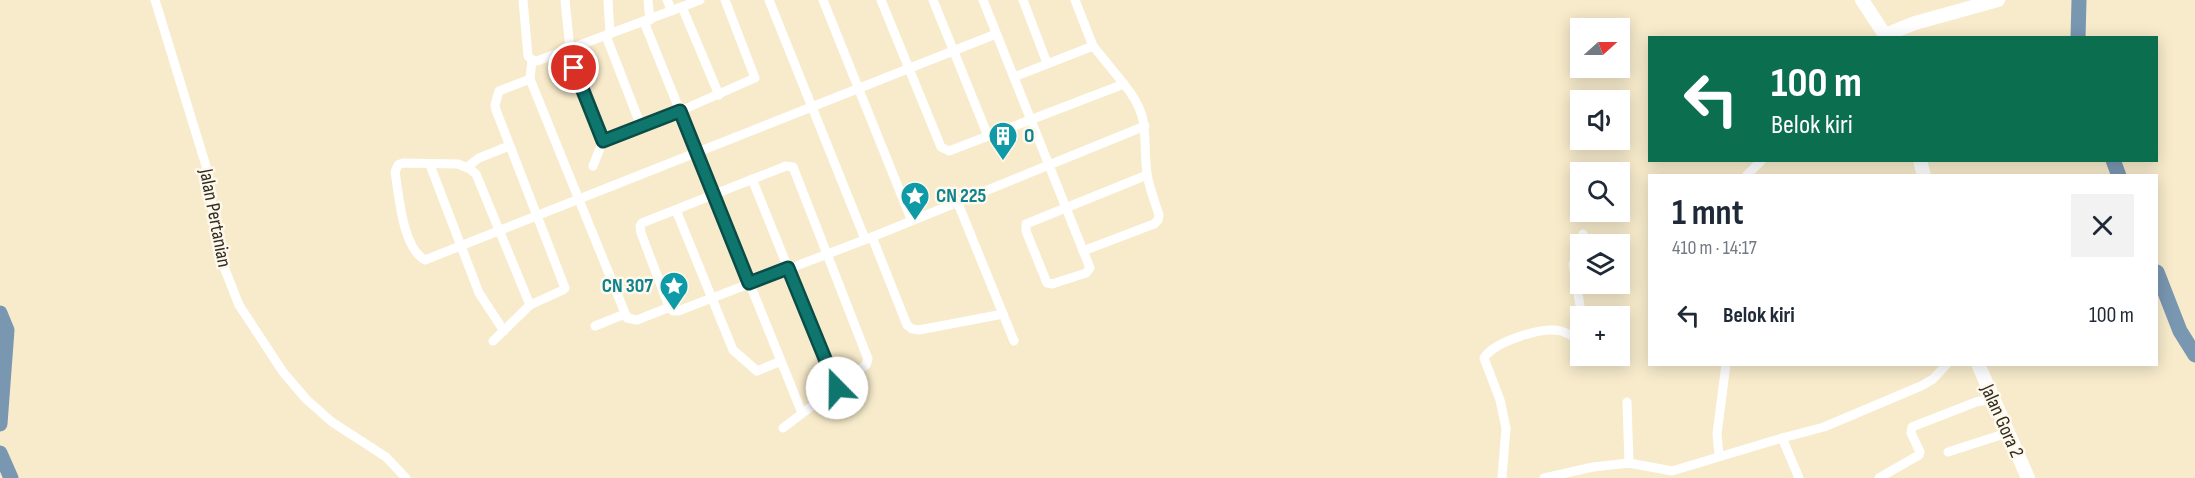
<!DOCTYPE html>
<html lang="id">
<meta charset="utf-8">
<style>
body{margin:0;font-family:"Sofia Sans Condensed",sans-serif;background:#f2f2f3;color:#1f2937;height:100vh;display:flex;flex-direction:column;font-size:22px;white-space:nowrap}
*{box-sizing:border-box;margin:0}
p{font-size:20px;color:#747a83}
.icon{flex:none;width:33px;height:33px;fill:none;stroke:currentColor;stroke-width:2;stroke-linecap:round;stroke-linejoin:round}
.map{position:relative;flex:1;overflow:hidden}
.drawer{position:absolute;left:1648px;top:174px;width:510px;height:192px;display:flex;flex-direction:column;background:#fff;border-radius:0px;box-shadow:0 3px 15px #0003}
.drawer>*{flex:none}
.banner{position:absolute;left:1648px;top:36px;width:510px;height:126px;border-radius:0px;box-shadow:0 3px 15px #0003;background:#0b6e4f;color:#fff;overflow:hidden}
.needle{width:39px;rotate:69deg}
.tools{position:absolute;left:1570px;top:18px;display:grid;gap:12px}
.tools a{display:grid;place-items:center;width:60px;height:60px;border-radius:0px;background:#fff;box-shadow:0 3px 15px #0003;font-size:30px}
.pin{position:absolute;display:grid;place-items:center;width:51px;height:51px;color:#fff;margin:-26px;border:3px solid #fff;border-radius:50%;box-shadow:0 2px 6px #0007}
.me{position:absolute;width:66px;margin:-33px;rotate:338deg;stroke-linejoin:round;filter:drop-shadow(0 0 4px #0008)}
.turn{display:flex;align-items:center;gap:21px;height:126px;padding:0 24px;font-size:27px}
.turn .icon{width:78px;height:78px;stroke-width:2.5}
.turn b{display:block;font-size:42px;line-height:51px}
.round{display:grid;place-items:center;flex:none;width:63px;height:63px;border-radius:0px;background:#f2f2f3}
.head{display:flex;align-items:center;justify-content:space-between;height:102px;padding:0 24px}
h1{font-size:36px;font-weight:700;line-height:45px}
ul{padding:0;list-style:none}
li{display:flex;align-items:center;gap:18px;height:78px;padding:0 24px}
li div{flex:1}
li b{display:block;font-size:22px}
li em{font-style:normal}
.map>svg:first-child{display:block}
</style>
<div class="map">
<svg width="2195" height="478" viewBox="0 0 2195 478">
<rect width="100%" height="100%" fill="#f7ebcb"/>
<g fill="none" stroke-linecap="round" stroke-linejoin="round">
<g stroke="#7997b1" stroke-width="15">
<polyline points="2078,38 2079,0"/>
<polyline points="2113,160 2119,176"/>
<polyline points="2157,272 2180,331 2195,355"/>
<polyline points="0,313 7,330 0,424"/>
<polyline points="0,453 11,478"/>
</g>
<g stroke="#fff" stroke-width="9">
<polyline points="155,0 206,166 220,257 239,305 283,372 306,399 332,422 386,457 406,478"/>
<polyline points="523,0 528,56 532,60 530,79 627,318 637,320 670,307"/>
<polyline points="565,0 570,49"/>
<polyline points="608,0 610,34"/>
<polyline points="648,0 650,20"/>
<polyline points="667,0 672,11"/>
<polyline points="769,0 865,239"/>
<polyline points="823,0 911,219"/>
<polyline points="881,0 941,147 949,151 1124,84 1093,46 1014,77"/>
<polyline points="933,0 988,136"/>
<path d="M983,0C1018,89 1054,178 1090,268L1086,273L1052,284L1047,283L1026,231V224L1147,175"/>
<polyline points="1023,0 1047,63"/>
<polyline points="1075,0 1093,46"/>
<polyline points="682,7 719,95"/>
<polyline points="644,22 802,413"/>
<polyline points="606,36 641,126"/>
<polyline points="566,50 603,141"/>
<polyline points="532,60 537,61 700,0"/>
<polyline points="530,79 499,91 495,105 496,110 565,288 563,290 530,305"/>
<polyline points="430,165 479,293 504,331"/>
<polyline points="593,166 603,141 680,111 755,78 725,0"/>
<polyline points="467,167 479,158 509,146"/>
<polyline points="1746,176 1762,160"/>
<polyline points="752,179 837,389"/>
<polyline points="676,210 733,350 757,371 781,361"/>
<polyline points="1583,234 1585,244"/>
<polyline points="872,237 907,325 912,329 919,330 1003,314 957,201"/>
<path d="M1083,251L1154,224L1158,220L1159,215C1155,202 1149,187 1147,174C1142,133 1152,119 1124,84"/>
<polyline points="1003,314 1014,341"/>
<polyline points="595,326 625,314"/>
<path d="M493,341L530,305L476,174L470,169L458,164L403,163L398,165L395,172C399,195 402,247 425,260C615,184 805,108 996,34"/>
<polyline points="1627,402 1629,463"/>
<polyline points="783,428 866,365 868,359 793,167 786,166 642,223 640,226 641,233 668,304 673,311 678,311 872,237 1145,126"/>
<polyline points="1782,438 1799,478"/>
<polyline points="1948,452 2007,433"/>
<polyline points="1719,456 1717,434 1726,364"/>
<path d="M1502,478L1506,428L1500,400L1484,358C1494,342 1542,326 1561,331C1567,333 1572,336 1578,339L1580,306L1573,264L1581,260"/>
<polyline points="1544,478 1593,467 1629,463 1672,471 1782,438 1824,427 1921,386 1933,379 1947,364"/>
<polyline points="1879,478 1919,455 1920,452 1911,433 1912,427 1976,402 1992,399"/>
</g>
<g stroke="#fff" stroke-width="14">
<polyline points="1862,0 1887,38"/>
<polyline points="1885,35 1915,23 1998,0"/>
<polyline points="1920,160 1924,176"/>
<polyline points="1978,364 2028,478"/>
</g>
</g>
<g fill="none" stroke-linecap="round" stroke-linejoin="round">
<g stroke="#0a4d48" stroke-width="15">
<polyline id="route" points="574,68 603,141 680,111 749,283 788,268 837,388"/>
</g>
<use href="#route" stroke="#0f766e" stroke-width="10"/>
</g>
<defs>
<g id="building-pin" transform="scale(1.5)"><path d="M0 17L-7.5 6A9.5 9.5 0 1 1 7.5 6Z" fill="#0f9aa8" stroke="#fef9ec"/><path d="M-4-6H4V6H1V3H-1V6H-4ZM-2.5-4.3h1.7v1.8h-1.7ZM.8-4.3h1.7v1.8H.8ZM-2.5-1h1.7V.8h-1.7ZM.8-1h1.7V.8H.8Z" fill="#fff"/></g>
<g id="sight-pin" transform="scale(1.5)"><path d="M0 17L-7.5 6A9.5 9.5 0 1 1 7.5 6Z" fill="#0f9aa8" stroke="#fef9ec"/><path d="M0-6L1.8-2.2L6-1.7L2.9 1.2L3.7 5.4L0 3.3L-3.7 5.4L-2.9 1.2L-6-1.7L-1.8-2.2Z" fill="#fff"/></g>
</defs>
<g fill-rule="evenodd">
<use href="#building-pin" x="1003" y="136"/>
<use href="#sight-pin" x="915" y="196"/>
<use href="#sight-pin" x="674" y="286"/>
</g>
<g text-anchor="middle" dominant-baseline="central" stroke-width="5" stroke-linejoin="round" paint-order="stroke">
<g font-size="20" font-weight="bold" fill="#0d838f" stroke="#fef9ec" text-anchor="start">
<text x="1024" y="136">O</text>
<text x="936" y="196">CN 225</text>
<text x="653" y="286" text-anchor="end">CN 307</text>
</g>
<g font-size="20" fill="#312c20" stroke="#fef9ec">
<text transform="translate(215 218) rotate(79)">Jalan Pertanian</text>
<text transform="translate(2002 421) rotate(66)">Jalan Gora 2</text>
</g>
</g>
</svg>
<div class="tools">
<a><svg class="needle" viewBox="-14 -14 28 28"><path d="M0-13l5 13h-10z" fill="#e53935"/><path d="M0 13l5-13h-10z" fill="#747a83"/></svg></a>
<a><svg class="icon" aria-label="sound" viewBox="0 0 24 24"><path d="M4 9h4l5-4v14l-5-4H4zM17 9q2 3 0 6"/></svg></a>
<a><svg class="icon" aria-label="search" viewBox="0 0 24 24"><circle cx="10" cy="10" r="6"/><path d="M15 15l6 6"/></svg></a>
<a><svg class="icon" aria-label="layers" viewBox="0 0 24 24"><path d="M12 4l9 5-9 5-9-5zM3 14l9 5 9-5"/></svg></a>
<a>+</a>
</div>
<div class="pin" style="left:574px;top:68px;background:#d93025"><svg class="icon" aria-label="arrive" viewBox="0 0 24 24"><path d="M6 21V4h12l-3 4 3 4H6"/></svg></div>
<svg class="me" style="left:837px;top:388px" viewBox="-20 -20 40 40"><circle r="19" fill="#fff"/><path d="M0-13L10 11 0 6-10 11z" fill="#0f766e"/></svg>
<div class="banner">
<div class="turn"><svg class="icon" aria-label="left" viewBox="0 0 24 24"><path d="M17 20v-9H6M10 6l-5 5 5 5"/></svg><div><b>100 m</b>Belok kiri</div></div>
</div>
<section class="drawer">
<div class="head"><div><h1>1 mnt</h1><p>410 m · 14:17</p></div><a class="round"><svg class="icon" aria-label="close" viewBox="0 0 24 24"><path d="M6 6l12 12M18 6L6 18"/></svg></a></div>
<ul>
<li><svg class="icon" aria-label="left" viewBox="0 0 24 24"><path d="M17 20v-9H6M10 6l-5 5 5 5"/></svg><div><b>Belok kiri</b></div><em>100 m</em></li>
</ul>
</section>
</div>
